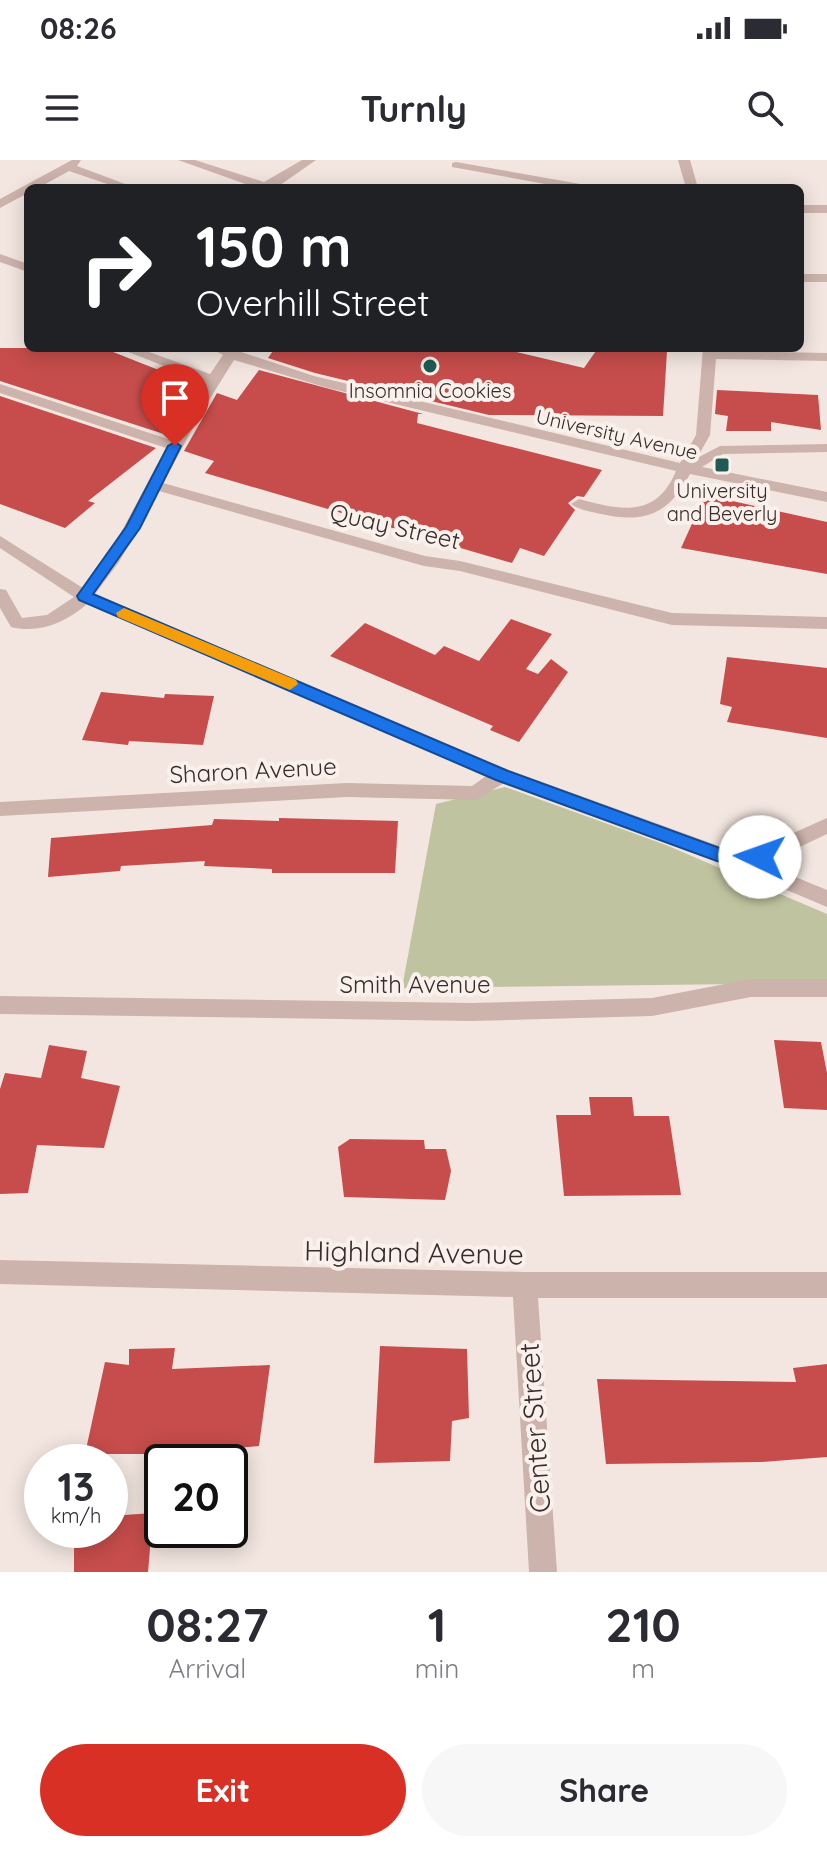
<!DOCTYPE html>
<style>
body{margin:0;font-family:Quicksand,sans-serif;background:#f7f7f7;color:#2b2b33;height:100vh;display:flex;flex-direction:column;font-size:30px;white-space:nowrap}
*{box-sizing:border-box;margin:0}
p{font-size:26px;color:#7c7c81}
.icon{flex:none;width:44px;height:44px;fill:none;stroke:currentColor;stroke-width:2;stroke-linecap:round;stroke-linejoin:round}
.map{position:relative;height:1412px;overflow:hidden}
.drawer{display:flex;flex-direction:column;background:#fff;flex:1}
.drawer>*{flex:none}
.banner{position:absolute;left:24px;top:24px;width:780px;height:168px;border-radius:12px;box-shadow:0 4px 20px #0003;background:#202124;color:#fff;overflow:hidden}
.speed{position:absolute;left:24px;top:1284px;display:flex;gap:16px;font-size:40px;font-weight:700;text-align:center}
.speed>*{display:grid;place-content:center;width:104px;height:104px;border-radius:50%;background:#fff;box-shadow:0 4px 20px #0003;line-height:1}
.speed small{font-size:20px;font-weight:400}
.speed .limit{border:4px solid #111;border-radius:12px;background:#fff;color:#111}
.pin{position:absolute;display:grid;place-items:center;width:68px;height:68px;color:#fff;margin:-82px -34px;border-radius:50% 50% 50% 0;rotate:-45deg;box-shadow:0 0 8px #0007}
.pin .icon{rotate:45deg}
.me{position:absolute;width:88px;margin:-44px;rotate:273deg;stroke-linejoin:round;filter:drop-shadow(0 0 6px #0008)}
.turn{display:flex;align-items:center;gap:28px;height:168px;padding:0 40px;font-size:36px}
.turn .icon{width:104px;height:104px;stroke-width:2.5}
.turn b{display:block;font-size:56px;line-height:68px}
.eta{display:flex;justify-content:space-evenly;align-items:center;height:136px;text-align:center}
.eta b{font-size:48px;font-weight:700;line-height:56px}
.action{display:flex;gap:16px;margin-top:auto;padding:16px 40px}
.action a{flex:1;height:92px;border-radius:48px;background:#d93025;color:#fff;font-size:32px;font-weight:700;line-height:92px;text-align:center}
.action a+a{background:#f7f7f7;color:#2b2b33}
.status{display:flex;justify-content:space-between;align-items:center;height:56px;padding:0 40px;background:#fff;direction:ltr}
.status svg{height:22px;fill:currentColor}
header{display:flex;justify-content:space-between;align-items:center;height:104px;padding:0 40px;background:#fff;font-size:36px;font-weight:700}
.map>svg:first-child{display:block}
</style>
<div class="status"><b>08:26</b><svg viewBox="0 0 49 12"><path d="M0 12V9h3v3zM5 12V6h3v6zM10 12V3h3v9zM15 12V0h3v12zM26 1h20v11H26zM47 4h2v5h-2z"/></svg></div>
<header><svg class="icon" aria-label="menu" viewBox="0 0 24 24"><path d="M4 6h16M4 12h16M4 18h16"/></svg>Turnly<svg class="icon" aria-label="search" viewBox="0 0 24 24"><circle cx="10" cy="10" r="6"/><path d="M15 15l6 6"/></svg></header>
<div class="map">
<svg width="827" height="1412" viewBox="0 0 827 1412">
<rect width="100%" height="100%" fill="#f3e6e0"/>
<polygon fill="#bfc39f" points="505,627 666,685 827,754 827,823 402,828 436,644"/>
<g fill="#c64d4b">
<polygon points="0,188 103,188 199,226 170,276 0,221"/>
<polygon points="275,188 500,188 584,208 598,188 667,191 663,256 489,255 315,213 268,198"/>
<polygon points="259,210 423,254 418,254 417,263 602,310 584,337 577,336 568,343 575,350 544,396 520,388 512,403 205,313 214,301 184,291 217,233 237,240"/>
<polygon points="717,230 818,235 821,270 771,262 771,271 726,271 728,256 715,254"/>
<polygon points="0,236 156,288 88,341 95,343 65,368 0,344"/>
<polygon points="705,335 827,362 827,414 681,388"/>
<polygon points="511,459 552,474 526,509 538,514 551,499 568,512 519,582 490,570 493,566 330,496 365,463 435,495 444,486 479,501"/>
<polygon points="727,497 827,508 827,578 727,562 732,547 720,544"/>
<polygon points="101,532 164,538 165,534 214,536 203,585 129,581 128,585 82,580"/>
<polygon points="279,658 398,661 395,713 272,713 272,709 204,706 205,701 121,706 120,711 48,717 51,678 212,665 214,659 279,661"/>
<polygon points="774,880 821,882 827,913 827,950 784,948"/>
<polygon points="49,885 87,891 81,918 120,926 104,988 37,985 28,1033 0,1034 0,929 5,913 41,918"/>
<polygon points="589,937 632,937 634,956 669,956 681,1035 564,1036 556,955 591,955"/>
<polygon points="350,979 424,980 425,989 446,989 451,1011 445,1040 344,1037 338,987"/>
<polygon points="380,1186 467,1189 469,1258 452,1261 450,1301 374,1303"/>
<polygon points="175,1188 172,1209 270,1205 259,1286 175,1294 85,1294 105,1202 129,1205 129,1189"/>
<polygon points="827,1204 827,1297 761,1302 606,1304 597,1219 796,1222 793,1208"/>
<polygon points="153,1353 148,1412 74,1412 74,1377 110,1370 110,1356"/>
</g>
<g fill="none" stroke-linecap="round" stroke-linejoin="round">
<g fill="#ccb3ab" fill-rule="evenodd">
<polygon points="72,0 81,0 77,6 136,28 119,28 69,11 38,28 28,28 28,33 0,48 0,39"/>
<polygon points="178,0 195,0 264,22 302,0 316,0 276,28 257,28"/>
<polygon points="678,0 690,0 698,28 686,28"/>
<polygon points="456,2 586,25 592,28 567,28 452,7 452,3"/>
<rect x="800" y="45" width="27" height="8"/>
<polygon points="0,94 28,104 28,112 0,102"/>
<rect x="800" y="114" width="27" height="8"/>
<path d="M118,188H138L210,214L223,195L210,188H229L314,216L680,303L696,275L703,188H717L716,191L827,193V201L716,199L710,275L697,298L720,286L827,284V292L723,294L702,307L827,332V342L690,314C669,354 645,364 601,354C591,352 579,350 571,344L579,339C620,350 656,359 676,311L328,228L234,200L201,253L163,323L425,396L460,401L672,453L827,457V469L672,465L460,411L424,406L159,331L119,402L95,434L509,610L744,695L827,658V674L764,704L827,730V747L704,695L504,623L476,640L347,637L0,656V642L347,623L472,626L486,616L87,444C66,462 40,474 11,467L0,448V429L6,430L22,458L47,455L74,437L0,388V376L83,428L118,378L166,288L0,233V224L171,280L205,222Z"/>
<polygon points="751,819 827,819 827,837 751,837 652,856 472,861 0,854 0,836 472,843 652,838"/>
<polygon points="0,1100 525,1112 827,1112 827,1138 538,1138 557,1412 529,1412 513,1137 0,1124"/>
</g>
</g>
<polygon fill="#1a73e8" stroke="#114b97" stroke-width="2" points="175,282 181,286 140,368 93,434 508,611 744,697 760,690 766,692 769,697 766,702 744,711 496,620 79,440 77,436 126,367 168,286"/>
<polygon fill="#f59e0b" points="124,448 296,520 298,524 290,530 285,528 118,457 116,453"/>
<g fill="#1f5b52" stroke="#faf1ec" stroke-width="3">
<circle cx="430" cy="206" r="8"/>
<rect x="714" y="297" width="16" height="16" rx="4"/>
</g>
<g text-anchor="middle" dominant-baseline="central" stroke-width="8" stroke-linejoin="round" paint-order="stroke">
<g font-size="20" fill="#392c2a" stroke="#faf1ec">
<text x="430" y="230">Insomnia Cookies</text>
<text x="722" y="330">University<tspan x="722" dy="23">and Beverly</tspan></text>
</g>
<g font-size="20" fill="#392c2a" stroke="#faf1ec">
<text transform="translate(617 274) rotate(13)">University Avenue</text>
</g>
<g font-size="24" fill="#392c2a" stroke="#faf1ec">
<text transform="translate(395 366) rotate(13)">Quay Street</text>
<text transform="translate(253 610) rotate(-3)">Sharon Avenue</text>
<text x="415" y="824">Smith Avenue</text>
</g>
<g font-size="28" fill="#392c2a" stroke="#faf1ec">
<text transform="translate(414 1092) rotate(1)">Highland Avenue</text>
<text transform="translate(534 1268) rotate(-94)">Center Street</text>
</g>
</g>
</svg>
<div class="speed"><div>13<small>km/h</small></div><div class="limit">20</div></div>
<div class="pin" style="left:175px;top:286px;background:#d93025"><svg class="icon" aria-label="arrive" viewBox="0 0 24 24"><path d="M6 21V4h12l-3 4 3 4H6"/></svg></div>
<svg class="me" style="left:760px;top:697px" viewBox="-20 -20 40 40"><circle r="19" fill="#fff"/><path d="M0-13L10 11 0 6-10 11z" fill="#1a73e8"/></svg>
<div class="banner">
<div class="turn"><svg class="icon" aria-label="right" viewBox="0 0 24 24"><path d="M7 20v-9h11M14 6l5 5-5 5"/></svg><div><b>150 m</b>Overhill Street</div></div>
</div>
</div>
<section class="drawer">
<div class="eta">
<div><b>08:27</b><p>Arrival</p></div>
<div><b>1</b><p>min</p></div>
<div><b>210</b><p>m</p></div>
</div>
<div class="action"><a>Exit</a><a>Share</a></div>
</section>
